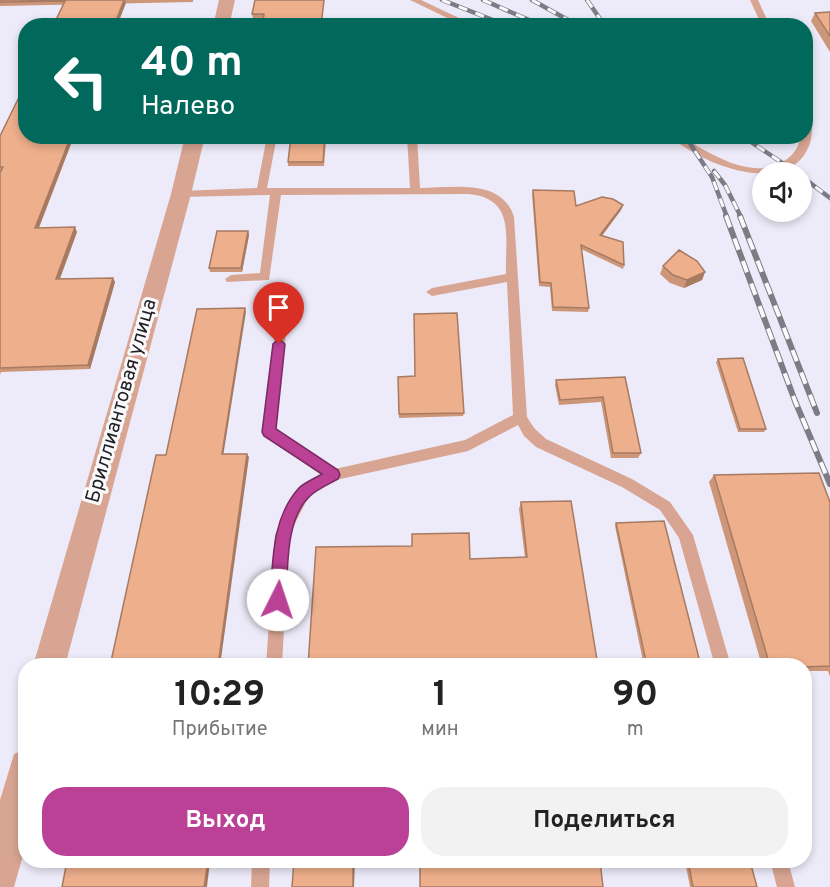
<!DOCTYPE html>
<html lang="ru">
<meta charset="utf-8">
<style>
body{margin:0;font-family:Overpass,sans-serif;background:#f2f2f2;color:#222;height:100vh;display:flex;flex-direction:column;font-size:22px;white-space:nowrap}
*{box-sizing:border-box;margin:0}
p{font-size:20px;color:#767676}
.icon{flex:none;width:33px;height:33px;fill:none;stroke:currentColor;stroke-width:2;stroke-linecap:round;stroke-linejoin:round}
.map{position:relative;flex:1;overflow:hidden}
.drawer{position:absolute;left:18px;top:658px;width:794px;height:210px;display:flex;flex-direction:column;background:#fff;border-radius:24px;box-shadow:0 3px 9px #0003}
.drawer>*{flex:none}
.top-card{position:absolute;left:18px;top:18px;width:795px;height:126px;border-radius:24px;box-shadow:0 3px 9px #0003;background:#00695c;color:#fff;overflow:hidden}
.fabs{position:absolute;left:752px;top:162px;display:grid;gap:12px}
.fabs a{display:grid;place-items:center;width:60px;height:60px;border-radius:50%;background:#fff;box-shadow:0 3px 9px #0003;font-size:30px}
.pin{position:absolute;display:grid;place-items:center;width:51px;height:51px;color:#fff;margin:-62px -26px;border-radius:50% 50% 50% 0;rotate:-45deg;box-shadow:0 0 6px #0007}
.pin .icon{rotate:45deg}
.me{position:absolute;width:66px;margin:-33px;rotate:4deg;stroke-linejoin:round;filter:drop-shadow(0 0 4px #0008)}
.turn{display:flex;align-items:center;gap:21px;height:126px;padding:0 24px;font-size:27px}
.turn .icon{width:78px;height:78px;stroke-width:2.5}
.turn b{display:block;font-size:42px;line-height:51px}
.eta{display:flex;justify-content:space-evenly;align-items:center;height:102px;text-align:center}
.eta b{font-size:36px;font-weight:700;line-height:42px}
.primary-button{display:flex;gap:12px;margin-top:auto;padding:12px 24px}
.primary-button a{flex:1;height:69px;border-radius:24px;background:#ba4196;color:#fff;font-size:24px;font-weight:700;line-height:69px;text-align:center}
.primary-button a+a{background:#f2f2f2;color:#222}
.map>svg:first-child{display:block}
</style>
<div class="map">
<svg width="830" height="887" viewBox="0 0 830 887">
<rect width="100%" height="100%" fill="#edebf9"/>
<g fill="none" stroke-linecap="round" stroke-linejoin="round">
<g fill="#d8a592" fill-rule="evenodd">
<polygon points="410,0 421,0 476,26 464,26"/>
<polygon points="750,0 758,0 770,26 762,26"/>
<path d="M806,108L811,111C812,122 813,133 810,143C791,200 701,165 670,136C684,136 692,143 704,150C726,162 754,175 779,164C791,158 798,150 801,136H806Z"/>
<path d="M267,136H277L267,188H410L407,136H417L420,188C452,188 502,178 514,217L527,417L534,428L546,439L632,479L670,502L693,535L731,666H715L679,538L660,510L622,487L536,447L524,436L518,425L468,451L336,480L309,496L289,535L282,666H266L275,535L289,504L299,488L321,475L264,435L262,431L277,319H285L287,322L276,429L335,469L465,440L513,415L507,282L432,296L426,292L432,288L506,274C505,237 516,198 468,194L281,195L269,280L227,282L225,279L231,275L260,273L270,195L181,197L176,194L181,191L257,188Z"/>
<polygon points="252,861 270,861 269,887 251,887"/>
<polygon points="770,861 788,861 795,887 777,887"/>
</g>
<g fill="#d8a592" fill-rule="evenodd">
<polygon points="219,0 235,0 229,26 213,26"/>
<polygon points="185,136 205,136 191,194 65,666 33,666 171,194"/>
<polygon points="26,749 26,845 14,887 0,887 0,800 14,754"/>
</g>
<g stroke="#7d7c85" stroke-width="4.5">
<g id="rail-far1">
<polyline points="442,0 508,26"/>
<polyline points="483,0 543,26"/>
<polyline points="532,0 579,26"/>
<polyline points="587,0 605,26"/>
<polyline points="685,136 712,177 727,217"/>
<polyline points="742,136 796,172"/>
<polyline points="714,171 725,185 741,217"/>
<polyline points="801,176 830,198"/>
</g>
</g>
<g stroke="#7d7c85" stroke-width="6">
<g id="rail">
<polyline points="726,216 795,401 830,484"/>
<polyline points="740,216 817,413"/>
</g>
</g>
<use href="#rail-far1" stroke="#fafafd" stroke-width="3" stroke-dasharray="9" stroke-linecap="butt"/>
<use href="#rail" stroke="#fafafd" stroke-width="4" stroke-dasharray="12" stroke-linecap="butt"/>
</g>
<g fill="#cd9678">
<polygon points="0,0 193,0 193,2 0,6"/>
<polygon points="255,0 322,26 263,18 253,18 252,14"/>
<polygon points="830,12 830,52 811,21 815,13"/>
<polygon points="0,136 74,136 39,228 77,232 60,279 115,282 90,369 1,372 0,375 0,173 1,171 0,171"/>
<polygon points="291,136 391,136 390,140 326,141 324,166 288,166 288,162"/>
<polygon points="533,190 576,206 623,205 621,210 602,236 624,265 623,269 581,249 589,308 588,312 552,311 550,287 539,286 532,194"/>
<polygon points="248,231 249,235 242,272 210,272 209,268"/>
<polygon points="663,266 705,272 702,280 684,288 670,283 660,274"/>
<polygon points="718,359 766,429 764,432 738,432 716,362"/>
<polygon points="398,377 464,413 463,416 399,418"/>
<polygon points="625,377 641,453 638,458 611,458 601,402 559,405 555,385 556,380"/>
<polygon points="714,475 830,502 830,677 828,671 804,671 804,666 762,666 709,482"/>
<polygon points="521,502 598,666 412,546 470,559 525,558 519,509"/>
<polygon points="616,523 701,666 644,666 615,526"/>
<polygon points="685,861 750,861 757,887 690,887"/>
</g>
<g fill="#a77a62">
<polygon points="124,0 125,0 126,3 117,26 114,26"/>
<polygon points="71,136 74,136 37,232 35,228"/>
<polygon points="623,205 621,210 599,239 600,235"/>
<polygon points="75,227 77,232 58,283 56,279"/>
<polygon points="248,231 249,235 242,272 241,268"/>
<polygon points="705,272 702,280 684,288 687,280"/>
<polygon points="113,278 115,282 90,369 88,365"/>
<polygon points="245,308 246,312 223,457 222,454"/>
<polygon points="247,454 249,457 220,666 218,666"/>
<polygon points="208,861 210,861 207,887 204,887"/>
<polygon points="353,861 355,861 354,887 353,887"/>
</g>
<g fill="#eeaf8c" stroke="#a77a62" stroke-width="1.5">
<polygon points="0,0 124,0 114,26 53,26 65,1 0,2"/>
<polygon points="255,0 324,0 321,26 262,26 264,14 252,14"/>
<polygon points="830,12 830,36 815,13"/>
<polygon points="26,83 26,136 71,136 35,228 75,227 56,279 113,278 88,365 0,368 0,173 3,167 0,167 0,136"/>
<polygon points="291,136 325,136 323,162 288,162"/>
<polygon points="533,190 574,191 576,206 602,197 613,199 623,205 600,235 623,242 624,265 581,245 589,308 553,307 551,283 540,282"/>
<polygon points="217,231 248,231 241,268 209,268"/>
<polygon points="679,250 697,261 705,272 687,280 673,275 663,266"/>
<polygon points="245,308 222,454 247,454 218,666 110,666 156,455 166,455 197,309"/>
<polygon points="457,313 464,413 399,414 398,377 415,376 414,314"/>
<polygon points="743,358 766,429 740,429 718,359"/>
<polygon points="625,377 641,453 613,453 603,397 560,400 556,380"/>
<polygon points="819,473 830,502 830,666 804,667 804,666 770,666 714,475"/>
<polygon points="571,501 598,666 308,666 316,547 412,546 412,534 469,533 470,559 527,557 521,502"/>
<polygon points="664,521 701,666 647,666 616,523"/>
<polygon points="67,861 208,861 204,887 62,887"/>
<polygon points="294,861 353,861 353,887 292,887"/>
<polygon points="420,861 600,861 603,887 420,887"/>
<polygon points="688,861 750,861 757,887 693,887"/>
</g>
<path fill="#ba4196" stroke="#792a62" stroke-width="1.5" d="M279,339L285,344L276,429L338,470L340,475L338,479C329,484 317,489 310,496C285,519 288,570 286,600L284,606L278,608L273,606L270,600C273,563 271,520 298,489C303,483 314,479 322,474L264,436L262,432L273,344Z"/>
<g text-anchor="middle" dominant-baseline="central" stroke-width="6" stroke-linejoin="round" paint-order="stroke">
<g font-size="20" fill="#201f24" stroke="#fafafd">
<text transform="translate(122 401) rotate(-74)">Бриллиантовая улица</text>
</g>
</g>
</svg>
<div class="fabs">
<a><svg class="icon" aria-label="sound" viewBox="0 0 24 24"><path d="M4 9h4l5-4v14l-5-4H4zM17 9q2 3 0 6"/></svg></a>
</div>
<div class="pin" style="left:279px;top:344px;background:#d93025"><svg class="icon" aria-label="arrive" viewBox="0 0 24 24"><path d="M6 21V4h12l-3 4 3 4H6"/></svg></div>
<svg class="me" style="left:278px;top:600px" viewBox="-20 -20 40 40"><circle r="19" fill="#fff"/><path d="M0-13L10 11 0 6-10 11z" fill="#ba4196"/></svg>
<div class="top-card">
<div class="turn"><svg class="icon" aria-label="left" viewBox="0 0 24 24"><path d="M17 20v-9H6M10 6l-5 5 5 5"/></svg><div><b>40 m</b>Налево</div></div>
</div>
<section class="drawer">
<div class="eta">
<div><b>10:29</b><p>Прибытие</p></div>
<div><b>1</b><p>мин</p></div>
<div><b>90</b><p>m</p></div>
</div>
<div class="primary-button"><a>Выход</a><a>Поделиться</a></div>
</section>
</div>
